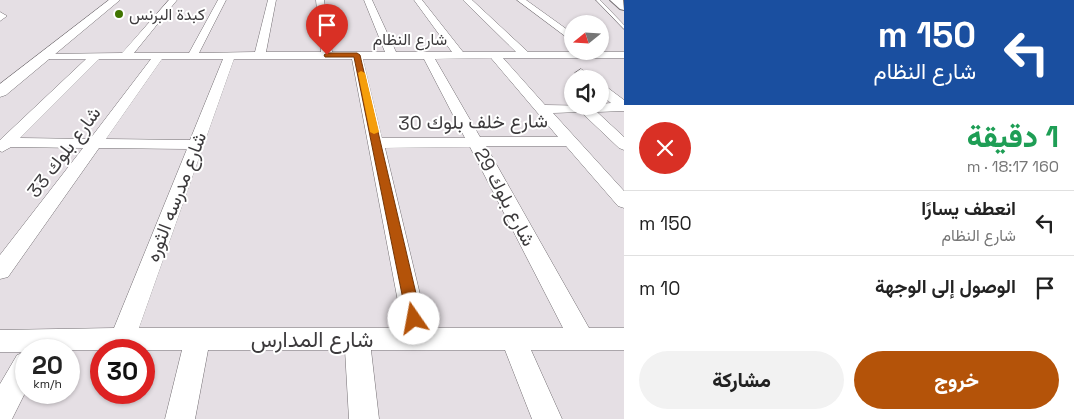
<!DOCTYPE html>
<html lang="ar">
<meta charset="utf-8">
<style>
body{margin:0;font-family:"Space Grotesk",Vazirmatn,sans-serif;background:#f2f2f2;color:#222;direction:rtl;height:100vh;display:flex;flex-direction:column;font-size:19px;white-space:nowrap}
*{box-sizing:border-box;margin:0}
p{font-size:16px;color:#767676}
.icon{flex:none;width:28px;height:28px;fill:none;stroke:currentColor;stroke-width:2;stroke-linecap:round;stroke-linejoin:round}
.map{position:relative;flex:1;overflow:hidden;direction:ltr}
.drawer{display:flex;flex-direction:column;background:#fff;width:450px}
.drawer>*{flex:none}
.hud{background:#1a4fa0;color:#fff;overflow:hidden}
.needle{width:32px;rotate:252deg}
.fabs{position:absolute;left:564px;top:15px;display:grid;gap:10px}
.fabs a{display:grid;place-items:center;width:45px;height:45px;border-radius:50%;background:#fff;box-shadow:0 1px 4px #0004;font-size:25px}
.speed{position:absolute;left:15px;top:339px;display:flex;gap:10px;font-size:25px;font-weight:700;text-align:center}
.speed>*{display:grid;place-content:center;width:65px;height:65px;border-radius:50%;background:#fff;box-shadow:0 1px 4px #0004;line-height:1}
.speed small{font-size:12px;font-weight:400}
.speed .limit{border:8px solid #d22;background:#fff;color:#111}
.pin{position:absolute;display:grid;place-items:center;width:42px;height:42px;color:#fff;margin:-51px -21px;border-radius:50% 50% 50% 0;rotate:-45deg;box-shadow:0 0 5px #0007}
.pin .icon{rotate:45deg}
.me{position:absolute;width:55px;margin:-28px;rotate:348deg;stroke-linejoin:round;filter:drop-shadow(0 0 4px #0008)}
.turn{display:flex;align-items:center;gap:18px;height:105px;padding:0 15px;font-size:22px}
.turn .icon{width:65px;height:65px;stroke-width:2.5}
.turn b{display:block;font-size:35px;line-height:42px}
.round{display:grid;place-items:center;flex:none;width:52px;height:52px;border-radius:26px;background:#f2f2f2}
.overview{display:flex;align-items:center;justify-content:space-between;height:85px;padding:0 15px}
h1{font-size:30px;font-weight:800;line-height:38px;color:#1e9e55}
.primary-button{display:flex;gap:10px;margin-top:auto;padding:10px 15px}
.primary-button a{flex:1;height:58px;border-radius:30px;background:#b45309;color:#fff;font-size:20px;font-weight:800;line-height:58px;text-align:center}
.primary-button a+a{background:#f2f2f2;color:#222}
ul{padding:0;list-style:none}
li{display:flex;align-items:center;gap:15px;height:65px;padding:0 15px;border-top:1px solid #e0e0e0}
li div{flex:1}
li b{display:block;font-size:19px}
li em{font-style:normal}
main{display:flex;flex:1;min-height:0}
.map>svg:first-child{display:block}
</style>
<main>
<section class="drawer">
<div class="hud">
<div class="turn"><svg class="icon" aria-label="left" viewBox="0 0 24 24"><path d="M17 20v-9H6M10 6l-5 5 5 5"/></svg><div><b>150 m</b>شارع النظام</div></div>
</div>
<div class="overview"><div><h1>1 دقيقة</h1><p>160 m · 18:17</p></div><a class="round" style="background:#d93025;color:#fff"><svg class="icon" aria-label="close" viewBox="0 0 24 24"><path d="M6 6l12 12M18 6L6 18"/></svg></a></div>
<ul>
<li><svg class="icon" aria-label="left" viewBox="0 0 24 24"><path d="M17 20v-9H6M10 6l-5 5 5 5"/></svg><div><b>انعطف يسارًا</b><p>شارع النظام</p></div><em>150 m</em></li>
<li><svg class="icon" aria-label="arrive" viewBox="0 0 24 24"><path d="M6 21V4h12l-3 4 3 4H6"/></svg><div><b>الوصول إلى الوجهة</b></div><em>10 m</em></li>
</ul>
<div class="primary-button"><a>خروج</a><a>مشاركة</a></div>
</section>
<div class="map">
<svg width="624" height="419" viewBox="0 0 624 419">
<rect width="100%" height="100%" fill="#e5dfe4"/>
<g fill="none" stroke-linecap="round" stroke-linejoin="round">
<g stroke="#736e72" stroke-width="1">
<polygon id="service" points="596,0 600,0 624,25 624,29"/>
</g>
<g stroke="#736e72" stroke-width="1">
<g id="minor">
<path d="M169,0H177L134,53H189L218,0H226L199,53L255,52L268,0H276L266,52H321L316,0H324L332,52H385L364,0H372L396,52H452L414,0H422L463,52H516L463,0H472L528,52H624V58H503L545,105L600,106V104L611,103L600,94V84L604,85L624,100V111L597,112L624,137V150L619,148L581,112L553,113L624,191V208L618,206L566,146H486L589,328H624V350H531L562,419H532L505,350H371L379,419H349L345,350H208L195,419H165L182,350H26V391L12,419H0V384L17,355L25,352H0V330L114,328L187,149L99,148L8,277L0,279V255L83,148L11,147L2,152L0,151V140L86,59H45L41,58L40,56L41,54L122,53ZM491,58L558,137H480L435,59ZM99,59H151L90,139L20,138ZM162,59H223L190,140L106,139ZM234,59H352L403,328H139ZM363,59H424L465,138H382ZM470,147L563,328H428L385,148Z"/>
<polygon points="517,0 526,0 572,33 572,40 569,39"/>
<polygon points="0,12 7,16 0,21"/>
<polygon points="581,69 595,79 581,79 575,73"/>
</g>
</g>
<g stroke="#736e72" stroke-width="1">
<polygon id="tertiary" points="109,0 120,0 6,95 0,97 0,84"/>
</g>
<g stroke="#736e72" stroke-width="2">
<polygon id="secondary" points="610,0 623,0 624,10 620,9"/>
</g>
<use href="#service" fill="#fff" fill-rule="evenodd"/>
<use href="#minor" fill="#fff" fill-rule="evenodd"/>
<use href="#tertiary" fill="#fff" fill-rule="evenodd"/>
<use href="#secondary" fill="#fff" fill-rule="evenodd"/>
</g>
<polygon fill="#b45309" stroke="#753606" points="327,53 357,53 360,55 422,319 419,324 414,326 409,324 407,319 354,57 325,57 324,55"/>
<polygon fill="#f59e0b" points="361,71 365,73 379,132 374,134 370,132 358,73"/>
<circle fill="#407400" stroke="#fff" stroke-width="2" cx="119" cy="14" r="5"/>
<g text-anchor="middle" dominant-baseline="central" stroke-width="4" stroke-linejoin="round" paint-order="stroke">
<g font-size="16" fill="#3c3a3c" stroke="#fff" text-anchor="start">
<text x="129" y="14">كبدة البرنس</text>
</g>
<g font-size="16" fill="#3c3a3c" stroke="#fff">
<text x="410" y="39">شارع النظام</text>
</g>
<g font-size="19" fill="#3c3a3c" stroke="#fff">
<text transform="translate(473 122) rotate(-1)">شارع خلف بلوك 30</text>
<text transform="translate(64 152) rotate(-53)">شارع بلوك 33</text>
<text transform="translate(176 197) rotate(-69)">شارع مدرسه الثوره</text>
<text transform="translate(505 197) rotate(62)">شارع بلوك 29</text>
</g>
<g font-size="22" fill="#3c3a3c" stroke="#fff">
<text x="312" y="339">شارع المدارس</text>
</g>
</g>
</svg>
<div class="fabs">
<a><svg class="needle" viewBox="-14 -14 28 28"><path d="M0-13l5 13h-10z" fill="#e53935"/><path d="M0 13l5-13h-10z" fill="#767676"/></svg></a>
<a><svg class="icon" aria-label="sound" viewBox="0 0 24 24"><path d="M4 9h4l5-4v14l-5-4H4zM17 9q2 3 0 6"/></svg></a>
</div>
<div class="speed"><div>20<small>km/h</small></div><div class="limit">30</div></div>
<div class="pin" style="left:327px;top:55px;background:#d93025"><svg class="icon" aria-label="arrive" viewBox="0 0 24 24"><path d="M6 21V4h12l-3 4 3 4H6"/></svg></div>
<svg class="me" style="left:414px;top:319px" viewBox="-20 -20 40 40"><circle r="19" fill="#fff"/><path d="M0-13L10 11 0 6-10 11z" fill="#b45309"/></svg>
</div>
</main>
